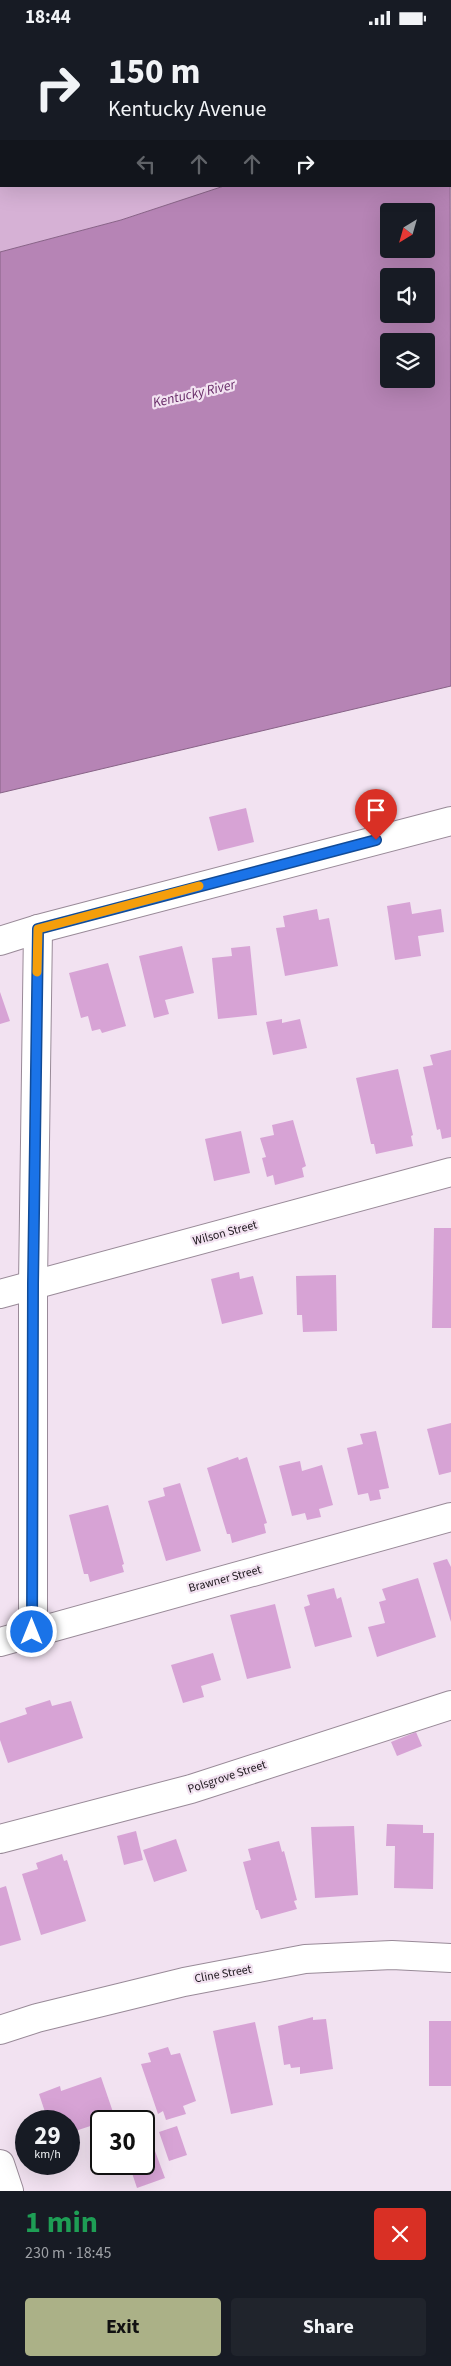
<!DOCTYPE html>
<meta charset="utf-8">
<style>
body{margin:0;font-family:"Source Sans 3",sans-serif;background:#20242c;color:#f1f3f6;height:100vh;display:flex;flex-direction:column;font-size:19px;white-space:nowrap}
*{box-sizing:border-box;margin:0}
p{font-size:16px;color:#9ea1a6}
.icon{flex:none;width:28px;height:28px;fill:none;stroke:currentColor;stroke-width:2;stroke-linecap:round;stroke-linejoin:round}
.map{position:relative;height:2156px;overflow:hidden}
.details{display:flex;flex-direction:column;background:#171b24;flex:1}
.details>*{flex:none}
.banner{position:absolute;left:0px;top:0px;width:451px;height:152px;box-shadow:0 5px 20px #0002;background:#171b24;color:#f1f3f6;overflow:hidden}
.needle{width:32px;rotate:217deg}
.controls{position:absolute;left:380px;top:168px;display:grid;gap:10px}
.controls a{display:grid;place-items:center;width:55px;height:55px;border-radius:5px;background:#171b24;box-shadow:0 5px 20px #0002;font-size:25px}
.speed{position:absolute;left:15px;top:2075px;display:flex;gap:10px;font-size:25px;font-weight:700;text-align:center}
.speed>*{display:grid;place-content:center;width:65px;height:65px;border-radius:50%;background:#171b24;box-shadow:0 5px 20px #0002;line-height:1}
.speed small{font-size:12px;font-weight:400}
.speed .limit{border:2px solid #111;border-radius:8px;background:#fff;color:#111}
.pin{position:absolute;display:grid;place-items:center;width:42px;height:42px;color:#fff;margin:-51px -21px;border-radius:50% 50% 50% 0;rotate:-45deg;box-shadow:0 0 5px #0007}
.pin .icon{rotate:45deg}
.me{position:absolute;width:55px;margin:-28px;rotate:0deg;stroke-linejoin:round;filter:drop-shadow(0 0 4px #0008)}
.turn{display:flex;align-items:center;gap:18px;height:105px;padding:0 25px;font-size:22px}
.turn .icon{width:65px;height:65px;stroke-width:2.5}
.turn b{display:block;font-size:35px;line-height:42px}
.lanes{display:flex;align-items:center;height:48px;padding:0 25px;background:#0003;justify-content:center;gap:25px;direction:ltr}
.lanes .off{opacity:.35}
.round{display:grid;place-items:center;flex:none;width:52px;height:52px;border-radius:5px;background:#20242c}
.head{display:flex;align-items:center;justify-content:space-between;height:85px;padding:0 25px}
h1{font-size:30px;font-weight:700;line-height:38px;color:#1e9e55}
.button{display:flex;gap:10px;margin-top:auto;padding:10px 25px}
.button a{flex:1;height:58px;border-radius:5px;background:#abb187;color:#111;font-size:20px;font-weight:700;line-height:58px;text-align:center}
.button a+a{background:#20242c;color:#f1f3f6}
.status{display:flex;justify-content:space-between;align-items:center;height:35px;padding:0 25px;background:#171b24;direction:ltr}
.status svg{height:14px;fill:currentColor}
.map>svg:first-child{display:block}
</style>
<div class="status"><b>18:44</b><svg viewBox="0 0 49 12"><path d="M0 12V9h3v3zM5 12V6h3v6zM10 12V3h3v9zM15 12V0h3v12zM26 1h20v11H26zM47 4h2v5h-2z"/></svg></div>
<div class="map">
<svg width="451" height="2156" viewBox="0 0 451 2156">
<rect width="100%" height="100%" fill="#f2e2f1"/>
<polygon fill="#d6b1d5" points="0,0 451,0 451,77 450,1 1,1 1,151 224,151 121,185 0,217"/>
<path fill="#b684b5" stroke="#886387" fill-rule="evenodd" d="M450,77L451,651L0,758V217L121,185L224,151H450ZM389,176H426V214H389ZM389,241H426V279H389ZM389,306H426V344H389Z"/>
<g fill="#d7a3d5">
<polygon points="246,773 254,807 218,816 209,782"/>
<polygon points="410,867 412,879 441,874 444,897 418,901 421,921 395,925 387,871"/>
<polygon points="317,874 319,885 329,883 338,931 285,941 276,893 285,892 283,881"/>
<polygon points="182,911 194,958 165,965 169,979 154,983 139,921"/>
<polygon points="250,911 257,980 218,984 212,923 232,921 231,913"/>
<polygon points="108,928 126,991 102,998 100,994 92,996 88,981 81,983 69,938"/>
<polygon points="0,957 10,986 0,989"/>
<polygon points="282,984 282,988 300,984 307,1013 273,1020 266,987"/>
<polygon points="451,1015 451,1102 442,1104 440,1094 437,1095 423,1032 433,1030 430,1020"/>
<polygon points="398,1034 413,1100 411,1101 413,1111 376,1119 374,1109 371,1109 356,1043"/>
<polygon points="293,1085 306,1131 302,1133 304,1142 275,1150 273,1140 267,1142 262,1123 266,1122 260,1103 274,1100 272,1090"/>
<polygon points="241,1096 250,1138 214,1146 205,1104"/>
<polygon points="434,1193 451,1193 451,1293 432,1293"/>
<polygon points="239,1237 240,1244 253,1241 263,1279 222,1289 211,1244"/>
<polygon points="336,1240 337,1296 303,1297 302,1280 297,1280 296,1241"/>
<polygon points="451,1388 451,1437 439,1440 427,1394"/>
<polygon points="376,1396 389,1453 379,1455 381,1464 370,1466 368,1458 358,1460 347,1413 363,1409 360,1399"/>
<polygon points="238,1422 239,1425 247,1422 267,1488 264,1489 266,1498 232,1508 230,1499 227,1499 207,1433"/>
<polygon points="300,1426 302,1436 322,1430 333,1470 319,1474 321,1482 307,1485 305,1478 292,1481 279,1431"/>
<polygon points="180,1448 201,1516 166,1526 148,1466 165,1461 163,1453"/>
<polygon points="108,1470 124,1529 122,1530 124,1537 90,1547 88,1539 84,1539 69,1480"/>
<polygon points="447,1524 451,1532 451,1587 433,1528"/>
<polygon points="418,1543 436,1602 377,1622 368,1592 385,1588 379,1567 386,1565 382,1554"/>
<polygon points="334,1553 337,1564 341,1562 352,1602 315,1612 304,1572 310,1570 307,1560"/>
<polygon points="275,1569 291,1633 247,1644 230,1580"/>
<polygon points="213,1618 221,1645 201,1651 204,1662 183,1668 171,1630"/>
<polygon points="50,1665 52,1671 71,1666 83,1703 8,1728 0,1705 0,1688 27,1679 25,1673"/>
<polygon points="416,1697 422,1711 397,1721 391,1707"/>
<polygon points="387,1789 423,1790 423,1798 434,1798 433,1854 394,1853 395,1811 386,1811"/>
<polygon points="354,1791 358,1860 315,1863 311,1792"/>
<polygon points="136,1796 143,1825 124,1830 117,1801"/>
<polygon points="176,1804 187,1836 154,1847 143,1815"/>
<polygon points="279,1806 282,1817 284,1816 297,1865 294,1866 297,1874 261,1884 258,1875 256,1875 243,1827 251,1825 248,1814"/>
<polygon points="62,1819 64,1826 67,1825 86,1886 41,1900 22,1839 38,1834 36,1828"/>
<polygon points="6,1851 21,1905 0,1911 0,1853"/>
<polygon points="313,1982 313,1985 326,1984 333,2034 300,2039 300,2032 291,2033 290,2029 284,2030 278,1991"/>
<rect x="429" y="1986" width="22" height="65"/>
<polygon points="255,1987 273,2070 231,2079 213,1996"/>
<polygon points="168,2012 171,2020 180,2018 196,2066 183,2071 186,2079 166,2085 163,2076 158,2079 141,2029 151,2027 148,2018"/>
<polygon points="101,2042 115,2083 69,2098 69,2086 48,2086 39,2059 60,2051 61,2056"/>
<polygon points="177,2091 187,2120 169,2126 159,2097"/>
<polygon points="155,2116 165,2143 137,2153 129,2129 144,2129 144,2120"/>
</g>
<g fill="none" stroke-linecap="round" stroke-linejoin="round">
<g stroke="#998a98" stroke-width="30">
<g id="minor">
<polyline points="0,906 38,894 451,786"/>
<polyline points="0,1259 451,1137"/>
<polyline points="33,1597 33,1249 38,894"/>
<polyline points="0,1607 451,1482"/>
<polyline points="0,1804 191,1754 451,1670"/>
<polyline points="0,1995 37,1983 184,1947 305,1924 392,1920 451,1923"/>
<polyline points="0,2129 9,2156"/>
</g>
</g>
<g stroke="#938892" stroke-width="3" stroke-dasharray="2.5 4" stroke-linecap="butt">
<polyline points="61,1 65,0"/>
<polyline points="0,25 1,24"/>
</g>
<use href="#minor" stroke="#fff" stroke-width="28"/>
</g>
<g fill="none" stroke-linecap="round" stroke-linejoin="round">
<g stroke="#114b97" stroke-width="12">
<polyline id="route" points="32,1597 33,1249 38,894 376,805"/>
</g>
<use href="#route" stroke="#1a73e8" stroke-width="9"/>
<polyline stroke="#f59e0b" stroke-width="9" points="37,937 38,894 199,851"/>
</g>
<g text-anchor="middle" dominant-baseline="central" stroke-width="4.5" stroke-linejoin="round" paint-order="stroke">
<g font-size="12" fill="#1c161b" stroke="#f2e2f1">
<text transform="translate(225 1198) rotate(-15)">Wilson Street</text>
<text transform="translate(225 1544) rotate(-15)">Brawner Street</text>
<text transform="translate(227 1742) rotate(-18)">Polsgrove Street</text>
<text transform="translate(223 1939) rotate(-10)">Cline Street</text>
</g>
<g font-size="14" font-style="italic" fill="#672a67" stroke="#f2e2f1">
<text transform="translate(194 359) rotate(-13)">Kentucky River</text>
</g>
</g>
</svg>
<div class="controls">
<a><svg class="needle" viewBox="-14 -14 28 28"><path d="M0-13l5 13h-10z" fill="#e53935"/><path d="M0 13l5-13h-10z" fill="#9ea1a6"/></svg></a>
<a><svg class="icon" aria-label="sound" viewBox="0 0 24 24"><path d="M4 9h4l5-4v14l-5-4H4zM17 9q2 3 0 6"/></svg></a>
<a><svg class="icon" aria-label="layers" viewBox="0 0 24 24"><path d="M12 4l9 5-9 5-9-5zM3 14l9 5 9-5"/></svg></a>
</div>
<div class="speed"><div>29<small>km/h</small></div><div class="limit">30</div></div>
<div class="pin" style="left:376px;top:805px;background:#d93025"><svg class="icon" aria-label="arrive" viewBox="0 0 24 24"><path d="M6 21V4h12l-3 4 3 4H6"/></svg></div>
<svg class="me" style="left:32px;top:1597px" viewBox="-20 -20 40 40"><circle r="17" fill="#1a73e8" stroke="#fff" stroke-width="3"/><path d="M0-11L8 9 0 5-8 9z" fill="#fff"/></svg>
<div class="banner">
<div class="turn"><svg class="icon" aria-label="right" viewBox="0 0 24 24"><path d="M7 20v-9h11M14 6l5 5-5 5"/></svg><div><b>150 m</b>Kentucky Avenue</div></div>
<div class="lanes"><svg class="icon off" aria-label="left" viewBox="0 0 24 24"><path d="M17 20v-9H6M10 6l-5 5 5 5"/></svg><svg class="icon off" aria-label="ahead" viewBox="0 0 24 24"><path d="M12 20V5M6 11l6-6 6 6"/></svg><svg class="icon off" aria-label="ahead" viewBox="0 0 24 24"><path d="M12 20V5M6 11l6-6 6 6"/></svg><svg class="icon" aria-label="right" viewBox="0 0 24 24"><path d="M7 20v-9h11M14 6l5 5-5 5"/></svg></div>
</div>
</div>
<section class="details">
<div class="head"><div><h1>1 min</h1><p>230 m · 18:45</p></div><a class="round" style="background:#d93025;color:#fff"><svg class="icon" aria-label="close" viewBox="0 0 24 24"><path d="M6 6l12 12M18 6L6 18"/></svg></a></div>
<div class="button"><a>Exit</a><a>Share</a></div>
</section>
